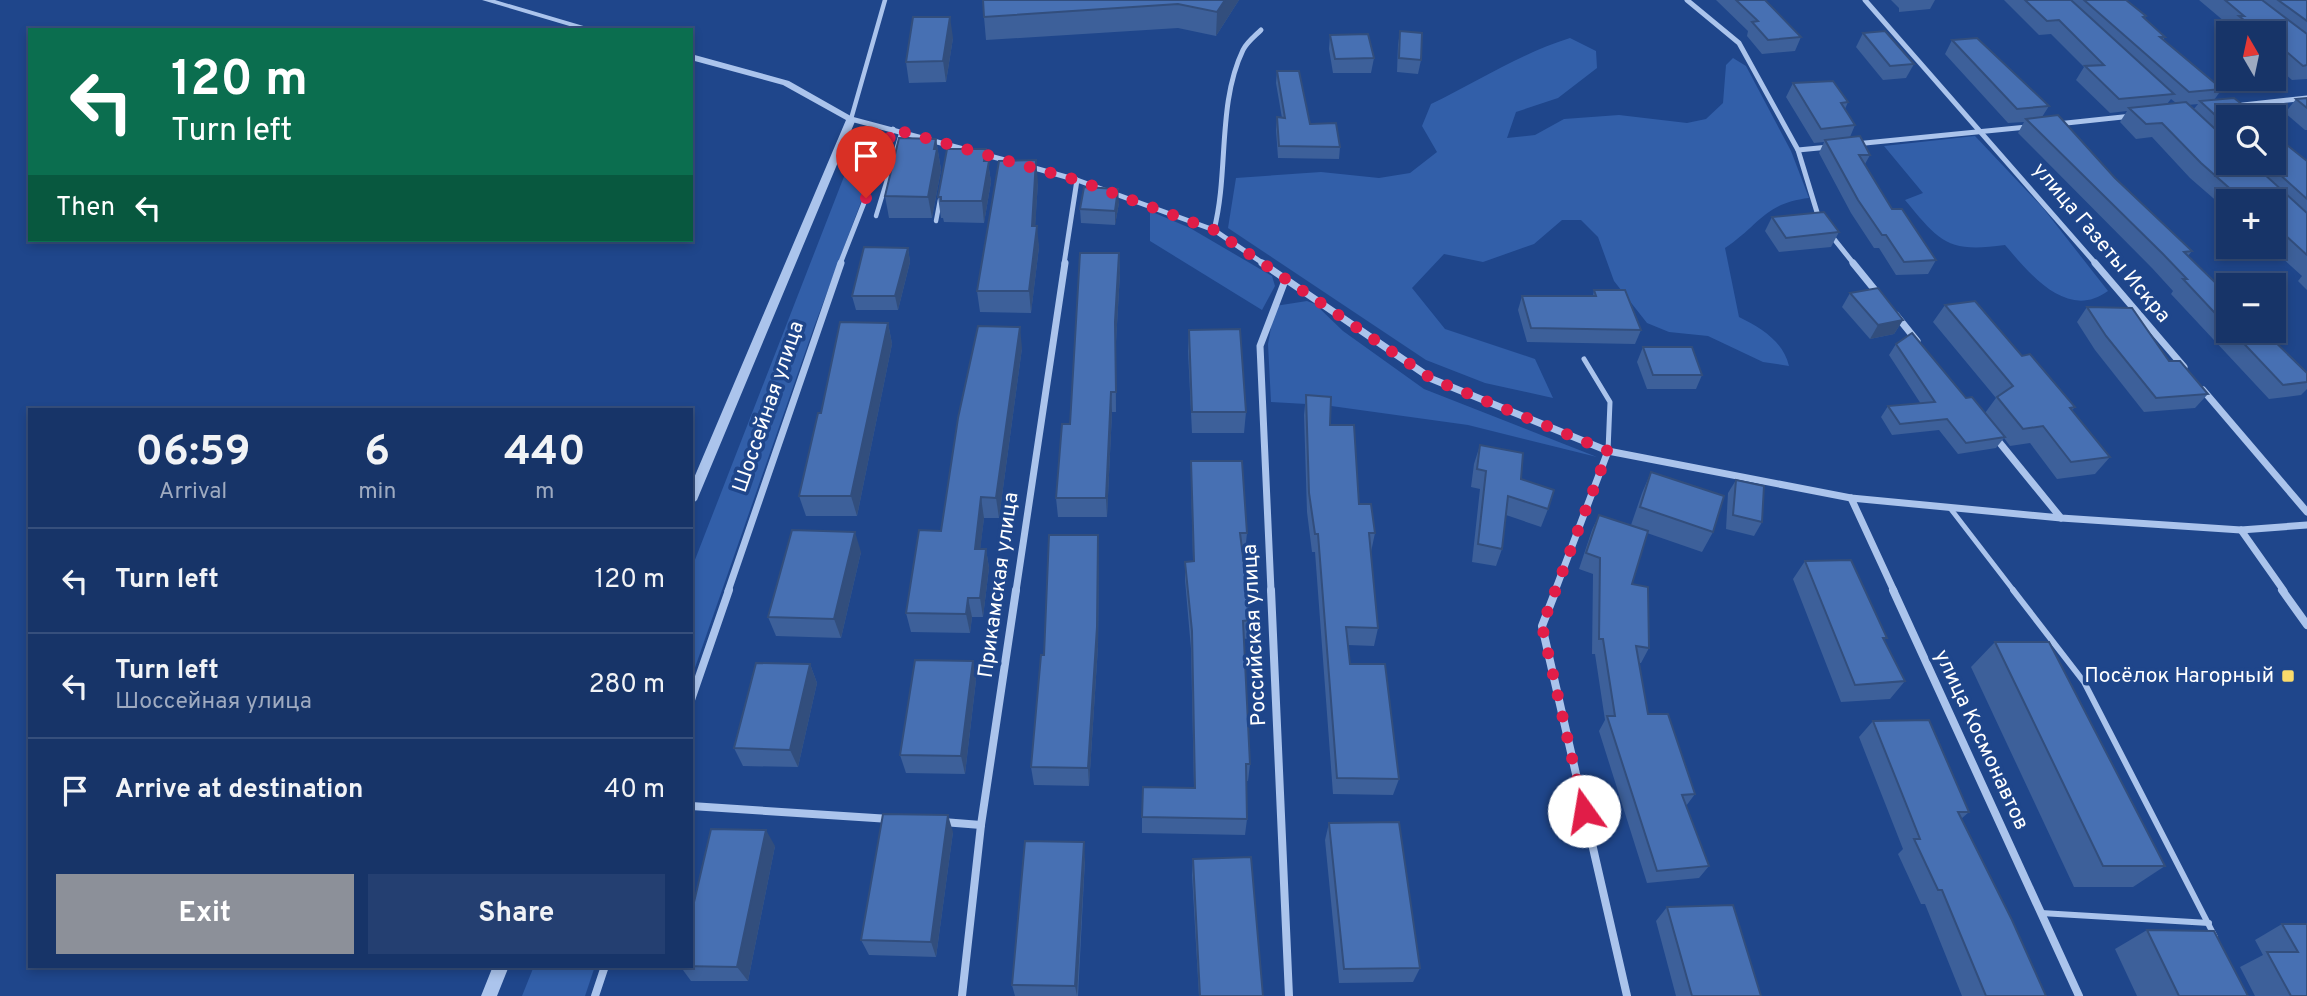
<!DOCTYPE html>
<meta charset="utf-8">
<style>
body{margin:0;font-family:Overpass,sans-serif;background:#243f71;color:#f1f3f6;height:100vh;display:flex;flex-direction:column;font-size:26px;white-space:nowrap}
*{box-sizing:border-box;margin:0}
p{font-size:23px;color:#9eaac0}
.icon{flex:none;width:38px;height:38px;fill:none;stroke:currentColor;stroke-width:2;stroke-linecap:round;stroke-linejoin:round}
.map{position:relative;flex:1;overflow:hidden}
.panel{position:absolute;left:28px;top:408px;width:665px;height:560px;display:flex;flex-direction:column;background:#173468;border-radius:0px;box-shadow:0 4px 10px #0003,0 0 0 2px #364f7c}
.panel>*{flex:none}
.hud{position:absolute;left:28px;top:28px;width:665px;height:214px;border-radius:0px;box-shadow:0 4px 10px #0003,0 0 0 2px #364f7c;background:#0b6e4f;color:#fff;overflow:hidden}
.needle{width:46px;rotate:351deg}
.buttons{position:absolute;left:2216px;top:21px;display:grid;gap:14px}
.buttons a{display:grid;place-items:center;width:70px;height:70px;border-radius:0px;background:#173468;box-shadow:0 4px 10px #0003,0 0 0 2px #364f7c;font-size:35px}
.pin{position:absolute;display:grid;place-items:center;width:60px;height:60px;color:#fff;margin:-72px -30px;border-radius:50% 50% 50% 0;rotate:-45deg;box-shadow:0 0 7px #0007}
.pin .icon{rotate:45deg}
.me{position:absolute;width:77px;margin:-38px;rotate:347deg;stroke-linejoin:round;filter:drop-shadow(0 0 5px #0008)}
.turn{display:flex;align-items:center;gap:24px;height:147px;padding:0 28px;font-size:32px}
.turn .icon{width:91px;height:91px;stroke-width:2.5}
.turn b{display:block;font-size:49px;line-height:60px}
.then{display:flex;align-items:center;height:66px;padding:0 28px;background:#0003;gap:14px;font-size:26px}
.eta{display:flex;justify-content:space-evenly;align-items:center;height:119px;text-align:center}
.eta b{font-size:42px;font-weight:700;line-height:49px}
.action{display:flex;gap:14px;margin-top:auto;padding:14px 28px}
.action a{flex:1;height:80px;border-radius:0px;background:#8c9099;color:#fff;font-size:28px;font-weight:700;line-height:80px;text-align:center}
.action a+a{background:#243f71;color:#f1f3f6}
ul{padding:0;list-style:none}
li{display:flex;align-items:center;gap:21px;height:105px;padding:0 28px;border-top:2px solid #364f7c}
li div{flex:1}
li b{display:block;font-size:26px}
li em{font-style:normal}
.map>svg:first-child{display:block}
</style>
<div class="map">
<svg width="2307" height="996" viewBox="0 0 2307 996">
<rect width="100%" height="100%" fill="#1f468b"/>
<g fill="#325fa9">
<path d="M1570,38L1596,51L1597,68L1558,98L1516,112L1507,138L1535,135L1564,119L1619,115L1687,123L1706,119L1723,103L1726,65L1733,58L1746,66L1791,151L1809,198C1764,203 1759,226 1725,248L1739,317C1761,328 1783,341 1789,366L1763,362L1708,336L1669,332L1647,323L1614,281L1598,237L1581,220H1562L1534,244L1483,262L1444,254L1412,288L1445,329L1535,359L1553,398L1485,383L1426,360L1228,228L1236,178L1321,172L1379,178L1410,173L1437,152L1422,126L1431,104C1477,82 1521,53 1570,38Z"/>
<polygon points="867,134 883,134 885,138 814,327 691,679 691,570 859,138"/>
<path d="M1975,136L2043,208L2108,291C2067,321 2030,274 2005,245C1947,253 1940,242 1905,200L1923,193L1884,146Z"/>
<polygon points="1150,211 1190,228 1272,276 1275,286 1262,310 1150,241"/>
<polygon points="1307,301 1315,304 1343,331 1424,389 1597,457 1468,425 1324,405 1271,402 1268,344 1275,306"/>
<polygon points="534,966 595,966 585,996 522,996"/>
</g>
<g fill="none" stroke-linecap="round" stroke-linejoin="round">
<g stroke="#abc4ec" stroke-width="4.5">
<polyline points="851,119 885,0"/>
<polyline points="876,216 902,131"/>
<polyline points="936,221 940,200"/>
</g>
<g stroke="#abc4ec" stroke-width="5">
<polyline points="1584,359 1610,402 1608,451"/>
<polyline points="1950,508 2014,591"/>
</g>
<g stroke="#abc4ec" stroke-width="6">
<polyline points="2013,590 2084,682 2215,937"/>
<polyline points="2041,913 2209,923"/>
</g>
<g stroke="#abc4ec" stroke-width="5">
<polyline points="1687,0 1739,43 1798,150 1820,222"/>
<polyline points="1865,0 2096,264"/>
<polyline points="2234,106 2307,98"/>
<polyline points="851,119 1016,163"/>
<polyline points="2057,124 2132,116"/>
<polyline points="1855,144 2027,127"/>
<polyline points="1798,150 1829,147"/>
<polyline points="1031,167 1077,180 1214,230 1264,264"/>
<path d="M1214,230C1229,172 1217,104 1243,50C1247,42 1255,36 1261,30"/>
<polyline points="1830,234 1854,264"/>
<polyline points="840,264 893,129"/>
<polyline points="1064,264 1077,180"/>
</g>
<g stroke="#abc4ec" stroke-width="7">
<polyline points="1262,263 1432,379 1608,451 1851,498 2061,518 2241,530 2307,525"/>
<polyline points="1853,263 1879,295"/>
<polyline points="2095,263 2184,367"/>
<polyline points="1896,315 1917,341"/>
<polyline points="2203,390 2307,512"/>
<polyline points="1995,437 2061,518"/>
<polyline points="1851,498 1894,591"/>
<polyline points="2241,530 2284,591"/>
<polyline points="728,591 841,263"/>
<polyline points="1016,591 1065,263"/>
<polyline points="1271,591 1260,346 1286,278"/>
<polyline points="1555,591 1608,451"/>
</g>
<g stroke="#abc4ec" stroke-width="8">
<polyline points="1271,590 1289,996"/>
<polyline points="1556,590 1542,626 1627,996"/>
<polyline points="1893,590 2079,996"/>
<polyline points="2282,590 2307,625"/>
<polyline points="691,700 729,590"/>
<polyline points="691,806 890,819"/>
<polyline points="943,822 981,825"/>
<polyline points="595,996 605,966"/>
<polyline points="962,996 981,825 1016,590"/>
</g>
<g fill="#abc4ec" fill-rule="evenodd">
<polygon points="482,0 495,0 597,30 583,30"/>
<polygon points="691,54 789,81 856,119 697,500 691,505 691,485 846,120 783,85 691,60"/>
<polygon points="493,966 509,966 497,996 481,996"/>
</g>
</g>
<g fill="#3d609a" fill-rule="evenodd">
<polygon points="1239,0 1216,36 1178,28 986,40 984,17"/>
<polygon points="1716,0 1765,0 1801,37 1795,51 1762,54 1747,36 1748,31"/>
<polygon points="1891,0 1935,0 1930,9 1899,12 1899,8"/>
<path d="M2004,0H2126L2146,16L2145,18L2165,37L2163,40L2222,89L2214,100L2228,117V163L2307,161V290L2298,281L2302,276L2270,247H2273V201H2228V211L2190,178L2152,137L2136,139L2120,122L2127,111L2110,113L2076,80L2084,67L2051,34L2039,35ZM2171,99L2176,103L2167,104ZM2198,104L2193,110L2188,105Z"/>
<polygon points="2199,0 2307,0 2307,79 2292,80 2273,63 2273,33 2232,33 2229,30 2231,27"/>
<polygon points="1400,31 1421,60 1418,74 1397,72 1398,45"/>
<polygon points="1863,33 1914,64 1906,78 1883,80 1856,47"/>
<polygon points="1330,35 1374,58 1371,73 1333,73 1329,49"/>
<polygon points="953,38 946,82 909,83 906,62"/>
<polygon points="1952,40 2049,106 2042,117 2115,178 2192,251 2188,256 2228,295 2228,331 2264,331 2307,373 2307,389 2301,395 2269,399 2171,294 2173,291 2152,268 2018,133 2024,122 2008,123 1945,54"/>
<polygon points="1277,71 1310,124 1340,147 1339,159 1278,158 1276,130 1277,117 1282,118 1276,83"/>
<polygon points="1793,83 1848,102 1845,109 1855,125 1850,137 1870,155 1865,164 1892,209 1936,260 1928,274 1896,275 1879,248 1874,248 1851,213 1819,153 1824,142 1814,143 1786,97"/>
<polygon points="2307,98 2307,130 2305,130 2285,113 2296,99"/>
<polygon points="936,139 941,170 932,218 889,218 885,196"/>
<polygon points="986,149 991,182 984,223 944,222 943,218 941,218 938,197"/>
<polygon points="1038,182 1035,226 1039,247 1031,313 980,312 977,291"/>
<polygon points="1119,203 1115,225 1081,223 1080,209"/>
<polygon points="1772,217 1839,232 1831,247 1779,252 1765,231"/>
<polygon points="908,248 910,262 898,310 856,310 852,296"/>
<polygon points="1119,253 1120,273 1116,342 1116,412 1112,412 1107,517 1058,517 1056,498 1070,424"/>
<polygon points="1594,290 1641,330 1635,344 1527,342 1518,310 1522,296 1593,296"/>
<polygon points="1850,293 1903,320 1894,334 1870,339 1842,307"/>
<polygon points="1945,305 2022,356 2075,407 2072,410 2110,457 2095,474 2057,479 2030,443 2010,446 2004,438 1996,448 1958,454 1939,430 1892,435 1881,417 1888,406 1921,404 1889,355 1896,344 1985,413 1996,398 1933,322"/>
<polygon points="2087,307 2169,361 2208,394 2195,408 2144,412 2095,350 2077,322"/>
<polygon points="888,323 892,344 857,516 806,516 799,496 821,413"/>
<polygon points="1189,330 1246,412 1244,433 1192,433 1188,351"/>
<polygon points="1643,347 1702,375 1696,389 1647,389 1637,362"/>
<polygon points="1022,348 999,518 984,518 980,549 986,549 989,568 983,617 972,617 970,633 911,632 906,613 941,531"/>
<polygon points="1306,395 1330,425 1359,504 1375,533 1371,552 1378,628 1374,646 1348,645 1350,664 1399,779 1393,795 1333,794 1315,552 1312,552 1307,512 1304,415"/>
<polygon points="1480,445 1521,479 1548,509 1541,527 1506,515 1502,549 1496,566 1472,562 1480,489 1471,487 1474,464"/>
<polygon points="1191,461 1247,533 1245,552 1243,552 1251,620 1250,638 1244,639 1250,764 1248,781 1246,781 1247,819 1245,835 1142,833 1142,817 1194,788 1191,649 1185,580 1185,562 1193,561 1191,481"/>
<polygon points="1651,472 1713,532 1702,552 1647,533 1632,584 1649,648 1641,663 1639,663 1648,714 1695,794 1686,806 1709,866 1699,878 1647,883 1599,731 1605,720 1595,654 1592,654 1593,574 1579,569 1592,530 1599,515 1631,525 1642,493"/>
<polygon points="1736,480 1762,522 1754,536 1726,529 1728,493"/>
<polygon points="861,552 841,638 776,636 768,617"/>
<polygon points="1099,555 1098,646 1089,786 1034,785 1031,767 1044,655"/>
<polygon points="1805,561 1887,638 1884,640 1905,681 1890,699 1841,702 1793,579"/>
<polygon points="1995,642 2165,866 2133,887 2074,887 1971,667"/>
<polygon points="973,661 976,680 965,774 906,773 900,755"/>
<polygon points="810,664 817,683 798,767 743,766 734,748"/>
<polygon points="1873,721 1969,812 1961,819 2046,996 1962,996 1925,904 1921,904 1898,854 1903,849 1859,737"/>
<polygon points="1329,823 1420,968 1413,982 1339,983 1325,840"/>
<polygon points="953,832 936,957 869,955 861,940"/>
<polygon points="775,846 748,981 691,981 680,966"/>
<polygon points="1085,859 1078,996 1015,996 1012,985"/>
<polygon points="1193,859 1263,996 1199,996 1192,875"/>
<polygon points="1667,907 1761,996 1676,996 1656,921"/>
<polygon points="2282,924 2307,924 2307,996 2255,996 2240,967 2263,955 2255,940"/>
<polygon points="2147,930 2248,996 2137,996 2115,949"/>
</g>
<g fill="#324e7d">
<polygon points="1225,0 1239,0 1216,36 1217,12"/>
<polygon points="950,17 953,38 946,82 943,61"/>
<polygon points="936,139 941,170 932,218 928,197"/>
<polygon points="986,149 991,182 984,223 982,201"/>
<polygon points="1036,160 1038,182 1034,247 1032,226"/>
<polygon points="1118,189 1119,203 1115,225 1115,211"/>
<polygon points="1037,226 1039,247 1031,313 1029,291"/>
<polygon points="908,248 910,262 898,310 895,296"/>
<polygon points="1119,253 1120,273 1116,342 1116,412 1115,322"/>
<polygon points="1903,320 1894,334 1870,339 1878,325"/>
<polygon points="888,323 892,344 857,516 851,496"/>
<polygon points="1020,327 1022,348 999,518 996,498"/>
<polygon points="1111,392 1112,412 1107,517 1106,498"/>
<polygon points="981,497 984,518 978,568 975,549"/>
<polygon points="855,532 861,552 841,638 834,619"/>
<polygon points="1098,535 1099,555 1098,646 1089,786 1088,768"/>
<polygon points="986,549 989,568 983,617 980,598"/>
<polygon points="968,598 972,617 970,633 966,614"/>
<polygon points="973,661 976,680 965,774 961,756"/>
<polygon points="810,664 817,683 798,767 790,750"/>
<polygon points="948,815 953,832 936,957 931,942"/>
<polygon points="766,830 775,846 748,981 737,967"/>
<polygon points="1084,842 1085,859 1077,996 1075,986"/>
</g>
<g fill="#4770b3" stroke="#324e7d" stroke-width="2">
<polygon points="983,0 1225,0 1217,12 1178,4 984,17"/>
<polygon points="1736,0 1765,0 1801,37 1768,40 1752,22 1758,21"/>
<polygon points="2025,0 2071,0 2174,94 2119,99 2085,66 2104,65 2059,20 2047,21"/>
<polygon points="2084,0 2126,0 2146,16 2143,17 2165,37 2160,37 2222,89 2189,92"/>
<polygon points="2225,0 2262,0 2307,34 2307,65 2303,66 2273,40 2273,33 2260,33 2239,16 2244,16"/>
<polygon points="2278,0 2307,0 2307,21"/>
<polygon points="913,17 950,17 943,61 906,62"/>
<polygon points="1400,31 1422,33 1421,60 1399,58"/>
<polygon points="1885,31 1914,64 1890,66 1863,33"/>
<polygon points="1368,34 1374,58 1335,59 1330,35"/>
<polygon points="1977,38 2049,106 2017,109 1952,40"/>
<polygon points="1277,71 1299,71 1310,124 1336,123 1340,147 1279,146 1277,117 1285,118"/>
<polygon points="1833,81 1848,102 1841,103 1855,125 1821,129 1793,83"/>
<polygon points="2234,98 2258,117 2228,117 2228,127 2200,101"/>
<polygon points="2307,98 2307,108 2296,99"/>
<polygon points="2186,102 2228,141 2228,163 2252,163 2307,213 2307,255 2273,224 2273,201 2244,201 2201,163 2162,123 2146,124 2129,108"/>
<polygon points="2058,115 2115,178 2192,251 2184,252 2228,295 2228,327 2183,279 2187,279 2163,254 2026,119"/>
<polygon points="2273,134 2307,161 2307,199 2267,163 2273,163"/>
<polygon points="1860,136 1870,155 1859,155 1892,209 1902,209 1936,260 1904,262 1886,235 1882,235 1858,200 1825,140"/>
<polygon points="899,138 936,139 934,149 937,149 928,197 885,196"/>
<polygon points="947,149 986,149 984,161 989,161 982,201 941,201 941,197 938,197"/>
<polygon points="1036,160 1032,226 1037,226 1029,291 977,291 999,161"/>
<polygon points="1084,187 1118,189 1115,211 1080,209"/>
<polygon points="1824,212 1839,232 1786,238 1772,217"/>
<polygon points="864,247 908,248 895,296 852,296"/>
<polygon points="1080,253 1119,253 1115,322 1116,392 1111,392 1106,498 1056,498 1062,424 1070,424"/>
<polygon points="1878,288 1903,320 1878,325 1850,293"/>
<polygon points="1594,290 1625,290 1641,330 1531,328 1522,296 1596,296"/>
<polygon points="1975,301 2022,356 2030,354 2075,407 2070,408 2110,457 2071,462 2043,426 2023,429 1997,397 2013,386 1945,305"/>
<polygon points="2087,307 2132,308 2169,361 2180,361 2208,394 2156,398 2106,336"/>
<polygon points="840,322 888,323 851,496 799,496 818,413 821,413"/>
<polygon points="978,326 1020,327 996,498 981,497 975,549 986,549 980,598 968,598 966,614 906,613 919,530 941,531 958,418"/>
<polygon points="1240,329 1246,412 1192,412 1189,330"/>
<polygon points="2232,331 2264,331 2307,373 2307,382 2283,385"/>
<polygon points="1912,333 1966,398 1972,397 2005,437 1966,443 1947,419 1900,424 1888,406 1935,402 1896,344"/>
<polygon points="1643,347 1692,347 1702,375 1653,375"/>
<polygon points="1306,395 1331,397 1330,425 1354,425 1359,504 1371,504 1375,533 1369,533 1378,628 1346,627 1350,664 1385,664 1399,779 1337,778 1318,534 1315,534 1309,493"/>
<polygon points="1480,445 1523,453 1521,479 1554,490 1548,509 1508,496 1502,549 1478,544 1486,471 1477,469"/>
<polygon points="1191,461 1242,461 1247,533 1240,533 1251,620 1243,621 1250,764 1246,764 1247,819 1142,817 1143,787 1195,788 1192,631 1185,562 1194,561"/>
<polygon points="1651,472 1724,496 1713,532 1640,507"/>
<polygon points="1736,480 1764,486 1762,522 1733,515"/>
<polygon points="1599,515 1648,531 1632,584 1648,587 1649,648 1636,646 1648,714 1668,714 1695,794 1682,795 1709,866 1657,871 1607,716 1615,716 1603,639 1599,639 1600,558 1586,553"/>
<polygon points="792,530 855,532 834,619 768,617"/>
<polygon points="1049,535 1098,535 1097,627 1088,768 1031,767 1041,655 1044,655"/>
<polygon points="1851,560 1887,638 1883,638 1905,681 1855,685 1805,561"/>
<polygon points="1995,642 2049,642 2165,866 2103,866"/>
<polygon points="915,660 973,661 961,756 900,755"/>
<polygon points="756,663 810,664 790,750 734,748"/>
<polygon points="1929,720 1969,812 1958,812 2012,920 2046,996 1986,996 1942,890 1938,890 1914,839 1920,839 1873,721"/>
<polygon points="883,814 948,815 931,942 861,940"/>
<polygon points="1399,822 1420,968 1344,969 1329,823"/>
<polygon points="711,829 766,830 737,967 680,966 691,966 691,915"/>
<polygon points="1025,841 1084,842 1075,986 1012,985"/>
<polygon points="1251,857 1263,996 1200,996 1193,859"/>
<polygon points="1733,905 1761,996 1692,996 1667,907"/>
<polygon points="2282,924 2307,924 2307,996 2291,996 2267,952 2298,952"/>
<polygon points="2147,930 2214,931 2248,996 2179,996"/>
</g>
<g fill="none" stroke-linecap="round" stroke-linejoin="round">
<polyline stroke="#e11d48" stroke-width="12" stroke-dasharray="0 21.6" points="866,198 893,129 1077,180 1214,230 1432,379 1608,451 1542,626 1584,811"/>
</g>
<rect fill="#fadb6b" stroke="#1f468b" stroke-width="2.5" x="2281" y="669" width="14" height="14" rx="3.5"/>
<g text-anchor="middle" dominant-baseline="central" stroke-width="7" stroke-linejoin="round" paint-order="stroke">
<g font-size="21" fill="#fff" stroke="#1f468b">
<text transform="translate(2101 243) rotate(50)">улица Газеты Искра</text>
<text transform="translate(769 407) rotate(-71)">Шоссейная улица</text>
<text transform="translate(999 585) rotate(-82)">Прикамская улица</text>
<text transform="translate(1255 635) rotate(-93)">Российская улица</text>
<text transform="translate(1981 740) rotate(65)">улица Космонавтов</text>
</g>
<g font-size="21" fill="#fff" stroke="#1f468b" text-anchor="end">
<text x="2274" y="676">Посёлок Нагорный</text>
</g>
</g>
</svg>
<div class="buttons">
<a><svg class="needle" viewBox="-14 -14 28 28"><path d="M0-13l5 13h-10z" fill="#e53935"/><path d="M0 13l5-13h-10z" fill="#9eaac0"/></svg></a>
<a><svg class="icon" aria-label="search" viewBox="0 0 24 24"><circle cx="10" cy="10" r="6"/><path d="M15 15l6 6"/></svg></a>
<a>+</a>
<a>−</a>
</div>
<div class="pin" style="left:866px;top:198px;background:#d93025"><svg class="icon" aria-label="arrive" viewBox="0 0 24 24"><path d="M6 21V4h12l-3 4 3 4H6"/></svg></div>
<svg class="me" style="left:1584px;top:811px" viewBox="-20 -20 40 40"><circle r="19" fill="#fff"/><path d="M0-13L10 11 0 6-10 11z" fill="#e11d48"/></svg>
<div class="hud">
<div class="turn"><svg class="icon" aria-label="left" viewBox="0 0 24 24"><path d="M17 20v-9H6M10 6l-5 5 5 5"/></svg><div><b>120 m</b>Turn left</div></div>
<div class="then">Then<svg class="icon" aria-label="left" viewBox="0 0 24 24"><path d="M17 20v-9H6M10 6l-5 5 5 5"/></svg></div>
</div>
<section class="panel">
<div class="eta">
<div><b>06:59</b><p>Arrival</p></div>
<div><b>6</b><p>min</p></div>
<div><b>440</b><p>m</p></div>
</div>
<ul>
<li><svg class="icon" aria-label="left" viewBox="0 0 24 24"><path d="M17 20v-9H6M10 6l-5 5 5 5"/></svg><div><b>Turn left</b></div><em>120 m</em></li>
<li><svg class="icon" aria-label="left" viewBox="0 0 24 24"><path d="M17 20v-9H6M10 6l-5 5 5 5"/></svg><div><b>Turn left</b><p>Шоссейная улица</p></div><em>280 m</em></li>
<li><svg class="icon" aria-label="arrive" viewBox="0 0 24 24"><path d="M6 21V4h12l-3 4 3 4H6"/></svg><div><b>Arrive at destination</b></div><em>40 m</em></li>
</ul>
<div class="action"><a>Exit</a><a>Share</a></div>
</section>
</div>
